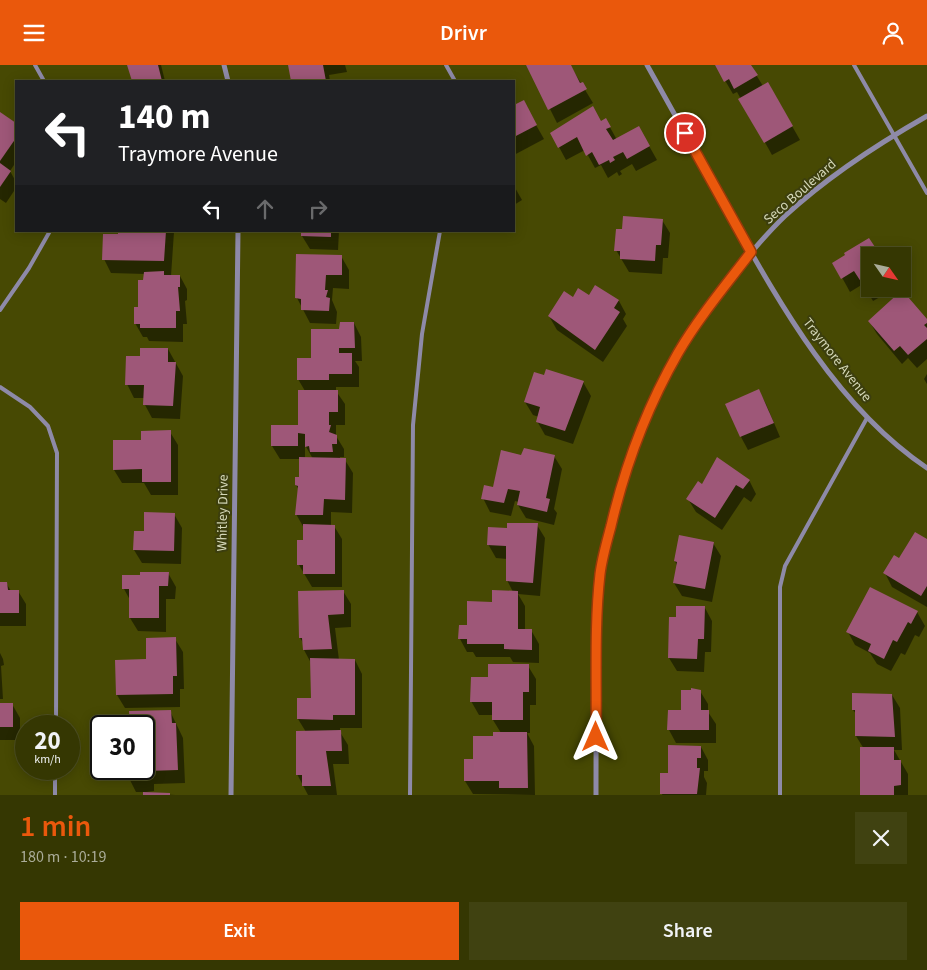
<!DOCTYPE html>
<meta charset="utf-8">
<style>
body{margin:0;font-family:"Source Sans 3",sans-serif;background:#404211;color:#f1f3f6;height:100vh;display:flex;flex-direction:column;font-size:19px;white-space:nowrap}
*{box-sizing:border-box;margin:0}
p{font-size:16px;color:#aaac99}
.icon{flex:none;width:28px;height:28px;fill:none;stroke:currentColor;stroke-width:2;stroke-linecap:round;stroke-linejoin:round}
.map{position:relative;height:730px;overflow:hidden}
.sheet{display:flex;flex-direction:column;background:#353702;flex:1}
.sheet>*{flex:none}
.top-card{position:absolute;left:15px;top:15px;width:500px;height:152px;border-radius:0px;box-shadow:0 2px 12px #0003,0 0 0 1px #4f5124;background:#202124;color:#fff;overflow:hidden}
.needle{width:32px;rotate:124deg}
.buttons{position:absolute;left:861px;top:182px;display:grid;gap:10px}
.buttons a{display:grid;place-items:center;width:50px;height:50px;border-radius:0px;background:#353702;box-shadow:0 2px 12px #0003,0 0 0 1px #4f5124;font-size:25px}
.speed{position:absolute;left:15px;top:650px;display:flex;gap:10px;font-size:25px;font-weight:700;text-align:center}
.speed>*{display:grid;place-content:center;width:65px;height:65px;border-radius:50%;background:#353702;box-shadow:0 2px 12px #0003,0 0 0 1px #4f5124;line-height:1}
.speed small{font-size:12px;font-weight:400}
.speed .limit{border:2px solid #111;border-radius:8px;background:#fff;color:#111}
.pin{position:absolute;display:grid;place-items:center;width:42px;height:42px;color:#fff;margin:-21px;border:2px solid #fff;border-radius:50%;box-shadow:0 1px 5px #0007}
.me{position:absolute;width:55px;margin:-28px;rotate:0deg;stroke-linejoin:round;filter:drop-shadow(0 0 4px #0008)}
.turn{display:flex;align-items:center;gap:18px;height:105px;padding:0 20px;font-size:22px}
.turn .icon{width:65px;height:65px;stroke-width:2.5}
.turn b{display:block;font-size:35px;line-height:42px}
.lanes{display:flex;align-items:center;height:48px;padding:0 20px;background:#0003;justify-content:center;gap:25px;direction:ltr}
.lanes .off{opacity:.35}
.round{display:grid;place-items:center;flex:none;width:52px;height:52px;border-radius:0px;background:#404211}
.overview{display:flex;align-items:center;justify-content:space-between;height:85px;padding:0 20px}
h1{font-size:30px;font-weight:600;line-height:38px;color:#ea580c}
.button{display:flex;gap:10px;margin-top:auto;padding:10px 20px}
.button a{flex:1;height:58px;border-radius:0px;background:#ea580c;color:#fff;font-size:20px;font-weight:600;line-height:58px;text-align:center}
.button a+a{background:#404211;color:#f1f3f6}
header{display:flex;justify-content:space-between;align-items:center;height:65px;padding:0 20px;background:#ea580c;color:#fff;font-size:22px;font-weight:600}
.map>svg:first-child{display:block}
</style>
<header><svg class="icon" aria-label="menu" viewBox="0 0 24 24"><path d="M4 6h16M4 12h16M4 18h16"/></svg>Drivr<svg class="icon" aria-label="person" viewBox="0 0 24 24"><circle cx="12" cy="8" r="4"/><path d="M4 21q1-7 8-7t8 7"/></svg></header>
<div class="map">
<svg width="927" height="730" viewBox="0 0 927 730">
<rect width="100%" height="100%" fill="#474903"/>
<g fill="#0007" fill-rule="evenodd">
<polygon points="128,0 161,0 165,16 133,16"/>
<polygon points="289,0 345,0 347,7 329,10 330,16 292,16"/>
<polygon points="528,0 570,0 593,38 557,58"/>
<polygon points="716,0 750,0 763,21 768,19 800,75 772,90 737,27 733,29"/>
<polygon points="523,37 544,74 514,90 514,42"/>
<polygon points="0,48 16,59 16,97 10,106 16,117 16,123 6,138 0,134"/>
<polygon points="606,55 617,75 639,63 657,95 636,106 632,99 620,106 622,109 619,111 617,107 608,113 601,100 595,103 585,85 566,95 559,82"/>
<polygon points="514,121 522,135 514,140"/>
<polygon points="662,155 670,168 668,193 663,193 662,209 629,207 616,185 624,165"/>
<polygon points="119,166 209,166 174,167 171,211 180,211 187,224 187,235 185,236 187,259 183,259 183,277 149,276 147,272 143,272 135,258 145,209 111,208 104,194 119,171"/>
<polygon points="302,166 339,166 338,185 310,184 302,171"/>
<polygon points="869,175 880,191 870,191 870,224 894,224 873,236 863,219 850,227 834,198"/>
<polygon points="341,191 349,205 349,224 333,223 332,235 337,247 336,259 310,258 297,233"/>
<polygon points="590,232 619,236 626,249 623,254 627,261 603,297 557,265 549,251 574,233"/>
<polygon points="927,255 927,294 917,303 908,293 902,299 877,269 869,256"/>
<path d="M354,258L361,272L362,296H355L359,302V322H336V326L345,339V360H336V371L344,384V392H340V395H345L353,408L352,448L331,447V461H334L342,474V522H312L299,500L304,477V463L296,449L299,425L296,420L300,414V394H280L272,381L300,361L305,326L298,314L312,295L341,265ZM305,380L313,394H305Z"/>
<polygon points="168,284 183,311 180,354 152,353 145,340 145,333 134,333 127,319 141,292"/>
<polygon points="927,309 927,319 924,314"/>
<polygon points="583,317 591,331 573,379 545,370 537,356 539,352 533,350 525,337"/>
<polygon points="759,326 766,339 780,372 748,385 741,372"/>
<polygon points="170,367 178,380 178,430 151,430 144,418 122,418 114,405 142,376"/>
<polygon points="522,391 554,391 562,404 554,444 557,448 554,460 526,453 518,440 519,437 515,436 511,451 490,447 483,433 494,424"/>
<polygon points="749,415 756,429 751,437 744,432 722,465 696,447 688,434 702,421"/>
<polygon points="174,449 182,463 181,499 142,498 134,485 145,467"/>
<polygon points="537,460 545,473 540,531 518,529 525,541 525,565 531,565 539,579 539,598 513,597 510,592 476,592 473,587 467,587 460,574 468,561 493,538 513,527 507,515 507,494 496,493 488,479 508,465"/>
<polygon points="927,475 927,542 892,522 885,508"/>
<polygon points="713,478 721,491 712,537 682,531 674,518 677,501 675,496"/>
<polygon points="168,508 176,522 175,534 166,534 166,567 138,566 130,553 130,535 124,524 142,511"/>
<polygon points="0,518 6,518 11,526 18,526 26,539 26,561 0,561"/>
<polygon points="343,526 351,539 351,562 335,563 339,595 355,595 362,609 362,663 340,663 340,667 348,680 349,699 333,699 337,730 308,730 297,709 306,667 298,654 312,635 311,598 304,585 304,579 300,573"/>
<polygon points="705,543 712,556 711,587 705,587 704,607 677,606 669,593 677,554"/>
<polygon points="917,547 925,561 919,572 915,570 905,590 901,588 891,606 877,599 870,588 855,580 848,567"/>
<polygon points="175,574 183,587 184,624 180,624 180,642 125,643 117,630"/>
<polygon points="0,588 3,594 4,600 1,601 3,634 0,634"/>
<polygon points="528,601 536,614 536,640 530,640 530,668 527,668 534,681 535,730 473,729 465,716 475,695 501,668 493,655 493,650 479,650 471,636 490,613"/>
<polygon points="692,626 700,626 708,639 708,647 716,659 716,678 676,678 669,665 682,647"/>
<polygon points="892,630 900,643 902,685 894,685 908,709 908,730 861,730 864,684 856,671 857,650 853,645"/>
<polygon points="0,639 12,639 20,653 20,675 0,675"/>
<polygon points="170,646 183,673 185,718 154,719 154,726 146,727 146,728 175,730 144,730 145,727 136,727 129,713 128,704 144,704 144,661 131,661 131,647"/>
<polygon points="701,682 708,695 708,706 704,706 704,712 707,718 706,730 662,730 670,710"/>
</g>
<g fill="#9e5778">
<polygon points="127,0 158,0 162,16 132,16"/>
<polygon points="288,0 323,0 326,16 291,16"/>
<polygon points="526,0 571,0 580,18 583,17 587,24 548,45"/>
<polygon points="715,0 751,0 758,10 734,24 729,14 724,17"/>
<polygon points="768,17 793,61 764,78 738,34"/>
<polygon points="524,35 537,60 514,72 514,40"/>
<polygon points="593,41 601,56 606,53 611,62 606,64 613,75 639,61 650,81 627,94 623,87 613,92 615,95 610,98 609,95 599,100 592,87 586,91 577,72 558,83 550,68"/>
<polygon points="0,47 16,58 16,73 0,96"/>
<polygon points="0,98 11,106 0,122"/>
<polygon points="623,151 663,154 661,180 656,180 655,196 620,194 620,186 614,186 616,164 622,164"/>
<polygon points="118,166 166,166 164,196 102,195 103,169 118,169"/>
<polygon points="301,166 331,166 331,172 301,171"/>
<polygon points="869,173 881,191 870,191 870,220 865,223 854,206 841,214 832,198 845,190 844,188"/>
<polygon points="296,189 342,190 342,210 326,210 325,225 328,225 326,232 330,233 329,246 301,245 301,234 295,233"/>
<polygon points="164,206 164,210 180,210 180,222 178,222 180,246 176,246 176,263 140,263 140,259 134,259 134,242 138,242 138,215 143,215 144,207"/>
<polygon points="595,220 619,235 614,243 620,247 595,285 548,251 564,226 573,232 578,223 589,230"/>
<polygon points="902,225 927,254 927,258 924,260 927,263 927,274 908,290 900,281 894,286 868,256"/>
<polygon points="340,257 354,257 355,283 339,283 339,288 352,288 352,309 329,309 329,315 297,315 297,293 311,293 311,264 339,264"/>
<polygon points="140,283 168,283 168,297 176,297 173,341 143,340 144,320 125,320 126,291 140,291"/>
<polygon points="546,304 584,316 565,366 536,357 540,342 524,337 534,307 544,310"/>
<polygon points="759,324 774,358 740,372 725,339"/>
<polygon points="298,325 338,325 338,347 329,347 329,360 331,360 329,367 337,370 337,379 332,379 333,387 310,387 309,381 305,382 305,369 298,368 298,381 271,381 271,360 298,360"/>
<polygon points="171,365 171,417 142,417 142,404 113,405 113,375 141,375 141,366"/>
<polygon points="524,383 555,390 546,433 550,434 547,447 517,440 520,426 508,424 504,438 481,434 484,420 493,422 501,385 521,390"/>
<polygon points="299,392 346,393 345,435 324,434 323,450 295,450 298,421 295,420 295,412 299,412"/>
<polygon points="717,392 750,415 743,424 736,420 715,453 686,434 698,416 702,419"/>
<polygon points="144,447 175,448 174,486 133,485 134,466 144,466"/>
<polygon points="507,458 538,458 533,518 506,516 506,481 487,480 488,462 507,463"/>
<polygon points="303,459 335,460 335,509 303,509 303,500 297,500 297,475 303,475"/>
<polygon points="915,467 927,474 927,521 921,531 883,508 894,490 899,493"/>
<polygon points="679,470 714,477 705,524 673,518 677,497 674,496"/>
<polygon points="140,507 169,507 168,521 159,521 159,553 129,553 129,524 122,524 122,510 140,510"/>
<polygon points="0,517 7,517 8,525 19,525 19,548 0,548"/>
<polygon points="870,522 918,546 911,559 908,557 897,577 893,575 884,594 868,586 871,579 846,567"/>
<polygon points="344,525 344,549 328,550 332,584 303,585 302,573 299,573 298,526"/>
<polygon points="492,525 518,526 518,564 532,564 532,585 504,584 504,579 467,579 467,574 458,574 459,560 467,560 467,536 492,537"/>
<polygon points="676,541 705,541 704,574 698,574 697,594 668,593 669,552 676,552"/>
<polygon points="176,572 177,611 173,611 173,629 116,630 115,595 146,594 146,573"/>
<polygon points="310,593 355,594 355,650 333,650 333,655 297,654 297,633 311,633"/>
<polygon points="488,599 529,599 529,627 523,627 523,655 492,655 492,637 470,637 471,612 488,612"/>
<polygon points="691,623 701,625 701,645 709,645 709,665 667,665 668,645 681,645 681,625 691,625"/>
<polygon points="852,628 892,629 895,672 855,671 855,645 852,645"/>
<rect x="0" y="638" width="13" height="24"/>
<polygon points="171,645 172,658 176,658 178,705 147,706 147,713 127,714 127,704 144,704 144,661 130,661 129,646"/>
<polygon points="341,665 342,686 326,686 331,721 302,721 302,710 296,710 296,666"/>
<polygon points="493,667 527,667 528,723 499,723 499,716 464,716 464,694 473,694 473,671 493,671"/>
<polygon points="668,680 701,681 701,693 697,693 697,703 700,703 697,729 660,729 660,708 668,708"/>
<polygon points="860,682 894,682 894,695 901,695 901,720 894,721 894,730 860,730"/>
<polygon points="143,727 170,728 170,730 143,730"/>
</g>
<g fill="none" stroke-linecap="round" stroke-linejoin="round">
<g stroke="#8e8aa8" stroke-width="4">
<polyline points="35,0 44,16"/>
<polyline points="446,0 455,16"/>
<polyline points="854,0 927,128"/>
<polyline points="0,245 29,203 50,166"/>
<polyline points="0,322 30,342 48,361 57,388 56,661"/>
<polyline points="55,730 55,704"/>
<polyline points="410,730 413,360 422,269 440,166"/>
<polyline points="780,730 780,522 785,501 867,353"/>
</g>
<g stroke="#8e8aa8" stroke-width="5">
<polyline points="224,0 228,16"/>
<path d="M647,0C675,50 703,100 730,150C781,241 838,343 927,403"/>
<polyline points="231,730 238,166"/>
<path d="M596,730C596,687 596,644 597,601C597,570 596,538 600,508C602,493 607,479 610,464C632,369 670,292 729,215C747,192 765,170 785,151C828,111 876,80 927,51"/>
</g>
</g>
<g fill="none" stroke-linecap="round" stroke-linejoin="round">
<g stroke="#983908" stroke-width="12">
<path id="route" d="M596,672C597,618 594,562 600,509C602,493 607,476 611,461C625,401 647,342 678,288C699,252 726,220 751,187L685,68"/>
</g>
<use href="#route" stroke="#ea580c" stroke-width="9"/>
</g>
<g text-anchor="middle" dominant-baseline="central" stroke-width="4" stroke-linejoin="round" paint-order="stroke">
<g font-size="14" fill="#d5d8b8" stroke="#3c3e0e">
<text transform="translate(800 127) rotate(-41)">Seco Boulevard</text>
<text transform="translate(837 295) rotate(52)">Traymore Avenue</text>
<text transform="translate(223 448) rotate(-89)">Whitley Drive</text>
</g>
</g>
</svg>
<div class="buttons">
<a><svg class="needle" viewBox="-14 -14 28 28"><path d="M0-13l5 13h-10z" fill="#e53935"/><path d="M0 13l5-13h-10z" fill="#aaac99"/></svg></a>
</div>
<div class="speed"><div>20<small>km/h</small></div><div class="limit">30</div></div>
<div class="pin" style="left:685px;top:68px;background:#d93025"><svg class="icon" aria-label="arrive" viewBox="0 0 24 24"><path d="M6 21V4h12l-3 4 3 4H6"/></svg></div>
<svg class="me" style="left:596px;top:672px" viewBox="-20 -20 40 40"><path d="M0-17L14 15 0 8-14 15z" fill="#ea580c" stroke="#fff" stroke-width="4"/></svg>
<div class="top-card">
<div class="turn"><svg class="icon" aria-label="left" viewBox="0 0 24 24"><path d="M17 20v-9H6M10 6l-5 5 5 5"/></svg><div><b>140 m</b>Traymore Avenue</div></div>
<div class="lanes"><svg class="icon" aria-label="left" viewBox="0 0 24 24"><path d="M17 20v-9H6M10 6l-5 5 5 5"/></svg><svg class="icon off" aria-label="ahead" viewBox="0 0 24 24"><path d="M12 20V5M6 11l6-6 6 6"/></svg><svg class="icon off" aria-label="right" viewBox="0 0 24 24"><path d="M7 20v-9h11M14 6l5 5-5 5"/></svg></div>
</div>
</div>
<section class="sheet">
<div class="overview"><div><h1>1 min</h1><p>180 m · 10:19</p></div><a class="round"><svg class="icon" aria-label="close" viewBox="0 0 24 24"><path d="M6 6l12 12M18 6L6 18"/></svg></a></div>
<div class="button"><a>Exit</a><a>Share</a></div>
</section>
